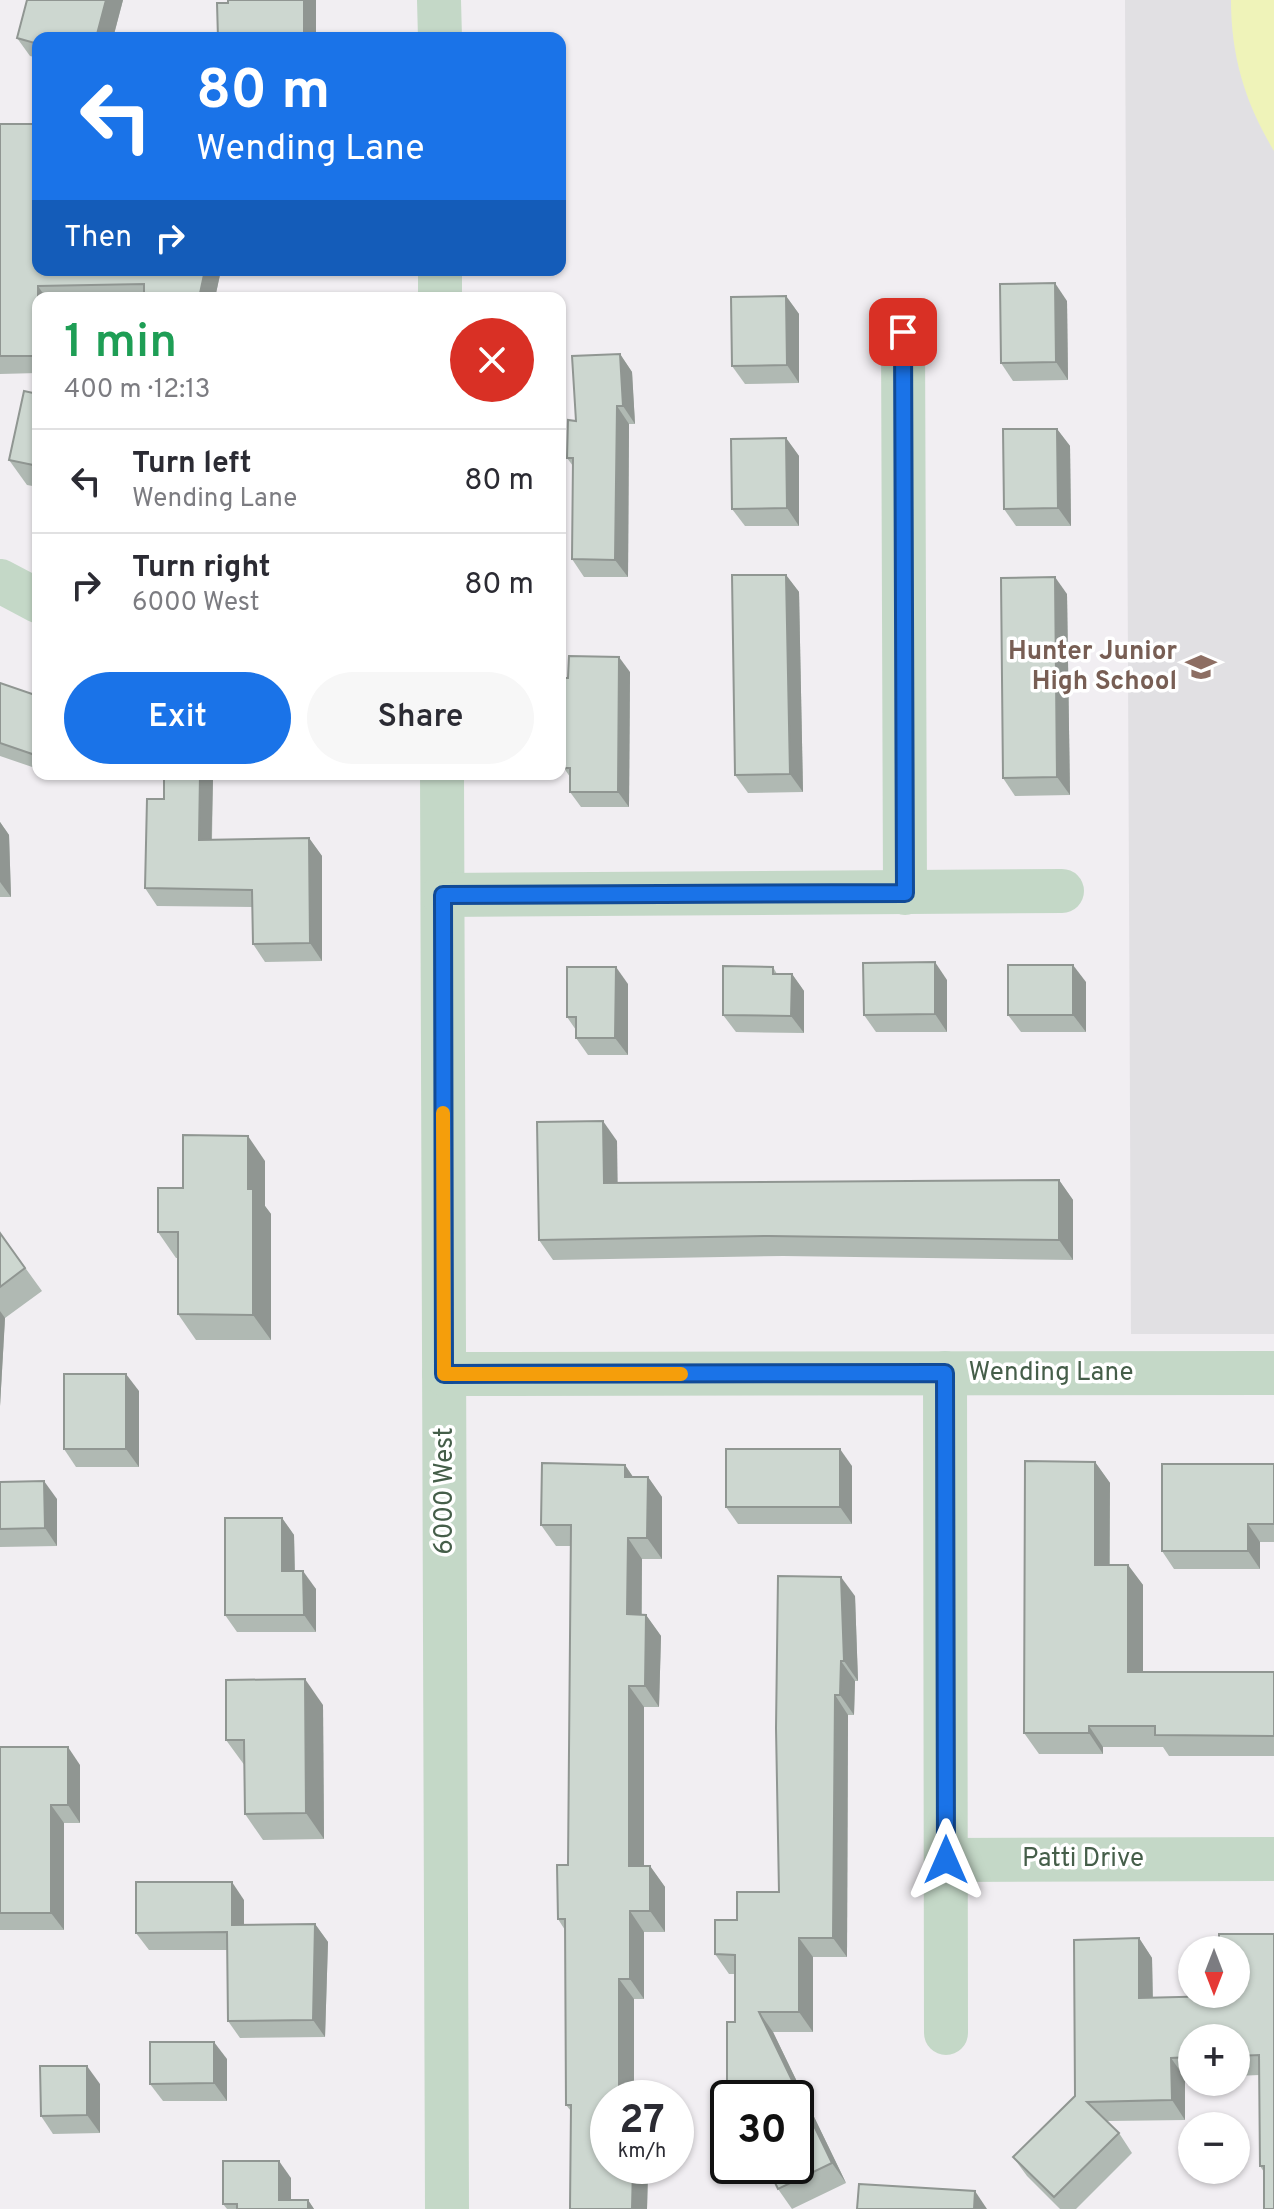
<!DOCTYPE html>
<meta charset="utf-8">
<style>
body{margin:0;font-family:Overpass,sans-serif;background:#f7f7f7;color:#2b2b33;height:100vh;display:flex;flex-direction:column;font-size:30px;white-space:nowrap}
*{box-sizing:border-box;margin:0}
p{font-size:26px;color:#7c7c81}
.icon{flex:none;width:44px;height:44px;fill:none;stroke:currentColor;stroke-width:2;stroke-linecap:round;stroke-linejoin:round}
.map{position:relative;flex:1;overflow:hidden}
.drawer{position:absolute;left:32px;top:292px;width:534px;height:488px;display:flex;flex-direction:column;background:#fff;border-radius:16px;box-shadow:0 2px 6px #0004}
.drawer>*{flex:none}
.top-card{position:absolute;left:32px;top:32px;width:534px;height:244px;border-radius:16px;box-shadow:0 2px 6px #0004;background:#1a73e8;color:#fff;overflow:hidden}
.needle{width:52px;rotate:180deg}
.fabs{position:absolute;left:1178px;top:1936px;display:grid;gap:16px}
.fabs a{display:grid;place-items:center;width:72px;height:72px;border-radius:50%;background:#fff;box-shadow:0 2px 6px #0004;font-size:40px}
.speed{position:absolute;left:590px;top:2080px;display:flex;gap:16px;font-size:40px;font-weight:700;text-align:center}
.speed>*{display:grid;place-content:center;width:104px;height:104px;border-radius:50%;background:#fff;box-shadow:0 2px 6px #0004;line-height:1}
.speed small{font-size:20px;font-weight:400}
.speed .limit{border:4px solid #111;border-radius:12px;background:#fff;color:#111}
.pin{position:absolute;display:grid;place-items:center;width:68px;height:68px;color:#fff;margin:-34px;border-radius:16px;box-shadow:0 4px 12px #0006}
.me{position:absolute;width:88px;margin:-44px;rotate:0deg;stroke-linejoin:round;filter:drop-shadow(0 0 6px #0008)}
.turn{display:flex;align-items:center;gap:28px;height:168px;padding:0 32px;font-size:36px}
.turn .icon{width:104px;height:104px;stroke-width:2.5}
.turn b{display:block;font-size:56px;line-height:68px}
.then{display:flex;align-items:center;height:76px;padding:0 32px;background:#0003;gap:16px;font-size:30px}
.round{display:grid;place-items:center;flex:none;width:84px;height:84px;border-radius:42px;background:#f7f7f7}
.head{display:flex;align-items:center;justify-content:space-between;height:136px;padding:0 32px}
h1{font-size:48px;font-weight:600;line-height:60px;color:#1e9e55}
.button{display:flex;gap:16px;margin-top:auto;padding:16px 32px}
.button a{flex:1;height:92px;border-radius:48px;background:#1a73e8;color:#fff;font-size:32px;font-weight:600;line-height:92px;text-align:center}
.button a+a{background:#f7f7f7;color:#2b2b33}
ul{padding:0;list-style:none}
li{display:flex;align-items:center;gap:24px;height:104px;padding:0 32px;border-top:2px solid #e1e1e2}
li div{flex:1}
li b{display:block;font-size:30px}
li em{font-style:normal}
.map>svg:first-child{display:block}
</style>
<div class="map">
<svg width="1274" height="2209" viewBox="0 0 1274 2209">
<rect width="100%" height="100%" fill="#f1eef2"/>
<polygon fill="#e1e0e3" points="1125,0 1274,0 1274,1334 1131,1334"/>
<path fill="#eff3b9" d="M1231,0H1274V151C1245,103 1231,56 1231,0Z"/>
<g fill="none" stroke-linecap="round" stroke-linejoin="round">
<g stroke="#c4d8c7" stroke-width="44">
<polyline points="439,0 440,38"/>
<polyline points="440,270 440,298"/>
<polyline points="903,332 905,893"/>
<polyline points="0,581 38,601"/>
<polyline points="442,774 447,2209"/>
<polyline points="443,895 1062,891"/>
<polyline points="945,1373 946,2033"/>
<polyline points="444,1374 1274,1373"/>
<polyline points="946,1860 1274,1859"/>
</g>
</g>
<g fill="#b0b9b3">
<polygon points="27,0 123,0 113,38 38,38 38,58 30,56 17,38"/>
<polygon points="0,124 38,270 221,270 215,298 38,298 38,373 0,374"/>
<polygon points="786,296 799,314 799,383 745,384 732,366"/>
<polygon points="1067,301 1068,380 1013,381 1001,363"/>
<polygon points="620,354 632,372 635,424 629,424 628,577 584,577 572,559 573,466 567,458 576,421"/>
<polygon points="38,394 38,487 27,485 9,460"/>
<polygon points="1057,429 1070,446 1071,526 1016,526 1004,509"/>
<polygon points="786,438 799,456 799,526 745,526 732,509"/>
<polygon points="786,575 799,592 803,792 748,793 735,775"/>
<polygon points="1067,594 1070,795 1015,796 1003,778"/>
<polygon points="630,672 629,807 581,807 570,792 570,777 564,768"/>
<polygon points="0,683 38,696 38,769 0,756"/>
<polygon points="51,774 68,774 66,779"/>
<polygon points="164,774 229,774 229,778 213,778 212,840 309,838 322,856 322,961 265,962 253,944 253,907 157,906 145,888 164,799"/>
<polygon points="0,822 9,835 11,897 0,897"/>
<polygon points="773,967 777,974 792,974 804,991 804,1033 736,1032 723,1015"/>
<polygon points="947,980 947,1032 876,1032 864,1015"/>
<polygon points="1086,982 1086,1032 1021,1032 1008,1015"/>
<polygon points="628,984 628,1055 588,1055 576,1038 576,1030 567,1017"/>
<polygon points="617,1141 617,1183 1059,1180 1073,1200 1073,1260 783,1256 553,1260 539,1240"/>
<polygon points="265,1161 265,1206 271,1214 271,1340 196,1340 178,1314 178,1258 176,1258 158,1232 183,1188"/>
<polygon points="0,1233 42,1291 5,1318 0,1406"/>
<polygon points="139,1391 139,1467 76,1467 64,1449"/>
<polygon points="1095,1462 1110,1483 1110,1565 1128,1565 1143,1585 1143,1672 1274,1672 1274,1756 1169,1756 1163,1747 1103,1747 1103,1754 1039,1754 1024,1733"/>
<polygon points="542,1463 625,1465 633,1477 648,1477 662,1497 662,1559 642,1559 642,1615 646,1615 661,1636 659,1707 644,1707 644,1866 650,1866 665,1887 665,1932 644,1932 644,1999 634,1999 634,2098 608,2098 608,2166 644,2166 648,2171 647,2209 570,2209 571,2111 566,2105 565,1930 558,1919 557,1865 568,1865 571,1546 556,1546 541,1525"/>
<polygon points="1274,1464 1274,1542 1260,1542 1260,1569 1174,1569 1162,1551"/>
<polygon points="852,1466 852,1524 738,1524 726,1507"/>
<polygon points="0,1482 57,1499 57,1546 0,1547"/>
<polygon points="282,1518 294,1535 295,1571 316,1589 316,1632 237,1632 225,1615"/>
<polygon points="855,1596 858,1681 855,1681 854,1715 848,1715 847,1957 813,1957 813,2032 773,2032 846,2183 792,2209 778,2189 735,2022 735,1974 729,1974 715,1954 737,1920 779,1892"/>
<polygon points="323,1705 324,1839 263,1840 245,1814 245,1766 226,1740"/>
<polygon points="0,1747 80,1765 80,1823 64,1823 64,1930 0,1930"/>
<polygon points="244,1900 244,1925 315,1924 328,1942 325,2037 240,2038 228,2021 227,1950 149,1950 136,1933"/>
<polygon points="1274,1934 1264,2172 1260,2166 1259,2075 1236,2076 1236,2038 1192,2038 1192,2077 1185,2078 1185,2120 1107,2121 1119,2133 1132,2153 1076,2209 1060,2209 1027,2176 1013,2157 1075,2096 1139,1938 1152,1958 1153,1998 1219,1996"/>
<polygon points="227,2059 227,2101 163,2101 150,2084"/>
<polygon points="100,2084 100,2133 53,2134 41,2116"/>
<polygon points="291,2178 291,2200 308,2200 314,2209 227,2209 223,2204"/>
</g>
<g fill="#909692">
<polygon points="106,0 123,0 113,38 96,38"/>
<rect x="304" y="0" width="12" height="38"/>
<polygon points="205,270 221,270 215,298 199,298"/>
<polygon points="1055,283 1067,301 1068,380 1056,362"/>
<polygon points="38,286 46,298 38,298"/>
<polygon points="786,296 799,314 799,383 787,365"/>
<polygon points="620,354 632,372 635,424 623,406"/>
<polygon points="617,406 629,424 628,577 615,560"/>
<polygon points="1057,429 1070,446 1071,526 1058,508"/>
<polygon points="786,438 799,456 799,526 787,508"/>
<polygon points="786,575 799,592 803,792 790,774"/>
<polygon points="1055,577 1067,594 1070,795 1057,777"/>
<polygon points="619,657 630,672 629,807 618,792"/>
<polygon points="200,774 210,774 213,778 211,858 199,840"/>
<polygon points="0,822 9,835 11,897 0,882"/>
<polygon points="309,838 322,856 322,961 310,943"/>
<polygon points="935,962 947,980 947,1032 935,1014"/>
<polygon points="1073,965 1086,982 1086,1032 1073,1015"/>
<polygon points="616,967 628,984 628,1055 615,1038"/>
<polygon points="792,974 804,991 804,1033 791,1016"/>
<polygon points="603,1121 617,1141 618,1203 604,1183"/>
<polygon points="248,1136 265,1161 265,1206 271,1214 271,1340 253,1315 248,1189"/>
<polygon points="1059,1180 1073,1200 1073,1260 1059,1240"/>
<polygon points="0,1311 5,1318 0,1406"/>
<polygon points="126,1374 139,1391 139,1467 126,1449"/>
<polygon points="840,1449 852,1466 852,1524 840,1507"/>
<polygon points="1095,1462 1110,1483 1109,1585 1095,1565"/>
<polygon points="625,1465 639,1486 625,1477"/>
<polygon points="648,1477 662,1497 662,1559 647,1538"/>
<polygon points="44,1481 57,1499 57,1546 45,1528"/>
<polygon points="282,1518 294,1535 295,1589 282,1571"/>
<polygon points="1248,1524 1260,1542 1260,1569 1248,1551"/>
<polygon points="628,1538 642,1559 641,1635 627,1614"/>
<polygon points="1128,1565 1143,1585 1143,1693 1128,1672"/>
<polygon points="303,1571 316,1589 316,1632 304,1615"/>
<polygon points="841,1577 855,1596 858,1681 844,1661"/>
<polygon points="646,1615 661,1636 659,1707 645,1686"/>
<polygon points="841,1661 855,1681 854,1715 840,1695"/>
<polygon points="305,1679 323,1705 324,1839 306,1813"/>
<polygon points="629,1686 644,1707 644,1887 629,1866"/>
<polygon points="835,1695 848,1715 847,1957 833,1938"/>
<polygon points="1089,1726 1103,1747 1103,1754 1089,1733"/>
<polygon points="68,1747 80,1765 80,1823 68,1805"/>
<polygon points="51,1805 64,1823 64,1930 51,1913"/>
<polygon points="650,1866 665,1887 665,1932 650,1911"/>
<polygon points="232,1882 244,1900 244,1942 232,1925"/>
<polygon points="630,1911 644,1932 644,1999 630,1979"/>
<polygon points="315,1924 328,1942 325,2037 313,2020"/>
<polygon points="799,1938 813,1957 813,2032 799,2012"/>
<polygon points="1139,1938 1152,1958 1153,2018 1139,1998"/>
<polygon points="619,1979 634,1999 634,2098 619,2098"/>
<polygon points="759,2012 773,2032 846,2183 832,2163"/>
<polygon points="214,2042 227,2059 227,2101 214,2083"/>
<polygon points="1171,2058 1185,2078 1185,2120 1172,2100"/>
<polygon points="87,2066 100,2084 100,2133 87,2115"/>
<polygon points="279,2161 291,2178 291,2209 279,2200"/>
<polygon points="631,2166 644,2166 648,2171 647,2209 632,2209"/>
<polygon points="975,2191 987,2209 974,2209"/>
<polygon points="308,2200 314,2209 308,2209"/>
</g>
<g fill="#cdd7d0" stroke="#909692" stroke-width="2">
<polygon points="27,0 106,0 96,38 38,38 38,44 17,38"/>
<polygon points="228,0 304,0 304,38 218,38 217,3 228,3"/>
<polygon points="0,124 38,124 38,270 205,270 199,298 144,298 144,284 38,286 38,356 0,356"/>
<polygon points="1055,283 1056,362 1001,363 1000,284"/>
<polygon points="786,296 787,365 732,366 731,297"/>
<polygon points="620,354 623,406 617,406 615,560 572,559 573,458 567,458 568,420 576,421 572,356"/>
<polygon points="24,391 38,394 38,466 9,460"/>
<polygon points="1003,429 1057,429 1058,508 1004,509"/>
<polygon points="786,438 787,508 732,509 731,439"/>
<polygon points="732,575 786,575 790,774 735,775"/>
<polygon points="1055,577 1057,777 1003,778 1001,578"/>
<polygon points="569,656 619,657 618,792 570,792 570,768 564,768 564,678 568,678"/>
<polygon points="0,683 38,696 38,756 0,743"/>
<polygon points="164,774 200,774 199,840 309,838 310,943 253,944 252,890 145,888 147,799 164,799"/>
<polygon points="935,962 935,1014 864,1015 863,963"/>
<rect x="1008" y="965" width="65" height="50"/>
<polygon points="723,966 773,967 773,974 792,974 791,1016 723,1015"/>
<polygon points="567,967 616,967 615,1038 576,1038 576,1017 567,1017"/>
<polygon points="603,1121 604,1183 1059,1180 1059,1240 769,1236 539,1240 537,1122"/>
<polygon points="183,1135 248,1136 248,1189 253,1189 253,1315 178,1314 178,1232 158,1232 158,1188 183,1188"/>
<polygon points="0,1233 25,1268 0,1287"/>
<rect x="64" y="1374" width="62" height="75"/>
<rect x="726" y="1449" width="114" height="58"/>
<polygon points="1025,1461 1095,1462 1095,1565 1128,1565 1128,1672 1274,1672 1274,1736 1155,1735 1155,1726 1089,1726 1089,1733 1024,1733"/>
<polygon points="542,1463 625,1465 625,1477 648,1477 647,1538 628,1538 627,1614 646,1615 645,1686 629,1686 629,1866 650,1866 650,1911 630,1911 630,1979 619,1979 619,2098 608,2098 608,2166 633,2166 632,2209 570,2209 571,2105 566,2105 565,1919 558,1919 557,1865 568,1865 571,1525 541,1525"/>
<polygon points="1162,1464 1274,1464 1274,1524 1248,1524 1248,1551 1162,1551"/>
<polygon points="44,1481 45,1528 0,1529 0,1482"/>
<polygon points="225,1518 282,1518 282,1571 303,1571 304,1615 225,1615"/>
<polygon points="778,1576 841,1577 844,1661 841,1661 840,1695 835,1695 833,1938 799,1938 799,2012 759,2012 832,2163 778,2189 767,2166 796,2166 796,2098 735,2098 727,2082 727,2022 735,2022 735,1955 715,1954 715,1920 737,1920 737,1892 779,1892 776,1728"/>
<polygon points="305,1679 306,1813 245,1814 244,1740 226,1740 226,1680"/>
<polygon points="0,1747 68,1747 68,1805 51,1805 51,1913 0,1913"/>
<polygon points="136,1882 232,1882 232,1925 315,1924 313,2020 228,2021 227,1932 136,1933"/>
<polygon points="1219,1934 1274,1934 1274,2209 1264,2209 1264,2166 1260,2166 1259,2055 1236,2056 1236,2038 1192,2038 1192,2057 1171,2058 1172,2100 1087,2102 1119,2133 1054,2197 1013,2157 1075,2096 1074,1940 1139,1938 1139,1998 1219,1996 1219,1994 1236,1994 1236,1950 1219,1950"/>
<polygon points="150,2042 214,2042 214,2083 150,2084"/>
<polygon points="40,2066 87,2066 87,2115 41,2116"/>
<polygon points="223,2161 279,2161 279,2200 308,2200 308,2209 237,2209 237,2204 223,2204"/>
<polygon points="859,2184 975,2191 974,2209 857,2209"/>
</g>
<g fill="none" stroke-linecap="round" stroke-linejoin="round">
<g stroke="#114b97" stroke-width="20">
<polyline id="route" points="903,332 905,893 443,895 444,1374 945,1373 946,1860"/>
</g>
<use href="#route" stroke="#1a73e8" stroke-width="14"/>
<polyline stroke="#f59e0b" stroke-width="14" points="443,1113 444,1374 681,1374"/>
</g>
<defs>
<g id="school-bare" transform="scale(2.4)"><path d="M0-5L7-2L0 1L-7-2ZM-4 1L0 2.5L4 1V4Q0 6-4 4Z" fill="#8d6e63" stroke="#fff" stroke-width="2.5" paint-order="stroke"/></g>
</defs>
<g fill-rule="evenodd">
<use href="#school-bare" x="1201" y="667"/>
</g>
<g text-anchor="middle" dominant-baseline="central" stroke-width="7" stroke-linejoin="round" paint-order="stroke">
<g font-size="26" font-weight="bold" fill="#785e54" stroke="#fff" text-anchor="end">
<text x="1177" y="652">Hunter Junior<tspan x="1177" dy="30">High School</tspan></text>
</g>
<g font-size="26" fill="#455e49" stroke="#fff">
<text x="1051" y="1373">Wending Lane</text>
<text transform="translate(445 1491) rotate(-90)">6000 West</text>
<text x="1083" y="1859">Patti Drive</text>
</g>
</g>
</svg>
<div class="fabs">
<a><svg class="needle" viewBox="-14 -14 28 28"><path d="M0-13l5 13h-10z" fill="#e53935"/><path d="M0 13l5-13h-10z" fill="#7c7c81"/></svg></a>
<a>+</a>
<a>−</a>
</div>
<div class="speed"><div>27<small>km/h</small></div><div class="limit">30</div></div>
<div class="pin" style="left:903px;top:332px;background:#d93025"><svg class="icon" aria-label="arrive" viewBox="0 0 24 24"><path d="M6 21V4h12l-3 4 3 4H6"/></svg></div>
<svg class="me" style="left:946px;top:1860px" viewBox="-20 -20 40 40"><path d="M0-17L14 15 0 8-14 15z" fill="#1a73e8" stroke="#fff" stroke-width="4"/></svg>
<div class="top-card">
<div class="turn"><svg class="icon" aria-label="left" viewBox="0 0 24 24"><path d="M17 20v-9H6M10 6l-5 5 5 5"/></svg><div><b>80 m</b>Wending Lane</div></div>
<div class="then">Then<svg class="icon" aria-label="right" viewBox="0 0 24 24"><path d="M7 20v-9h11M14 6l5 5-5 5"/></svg></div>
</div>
<section class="drawer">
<div class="head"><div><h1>1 min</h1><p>400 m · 12:13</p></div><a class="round" style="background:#d93025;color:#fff"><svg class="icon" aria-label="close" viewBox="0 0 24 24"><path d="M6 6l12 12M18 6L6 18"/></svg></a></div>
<ul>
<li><svg class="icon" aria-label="left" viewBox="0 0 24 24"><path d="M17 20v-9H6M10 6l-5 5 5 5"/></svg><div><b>Turn left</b><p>Wending Lane</p></div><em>80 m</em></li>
<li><svg class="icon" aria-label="right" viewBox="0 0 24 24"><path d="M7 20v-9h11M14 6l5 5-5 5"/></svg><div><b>Turn right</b><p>6000 West</p></div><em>80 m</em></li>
</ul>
<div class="button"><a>Exit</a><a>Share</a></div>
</section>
</div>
